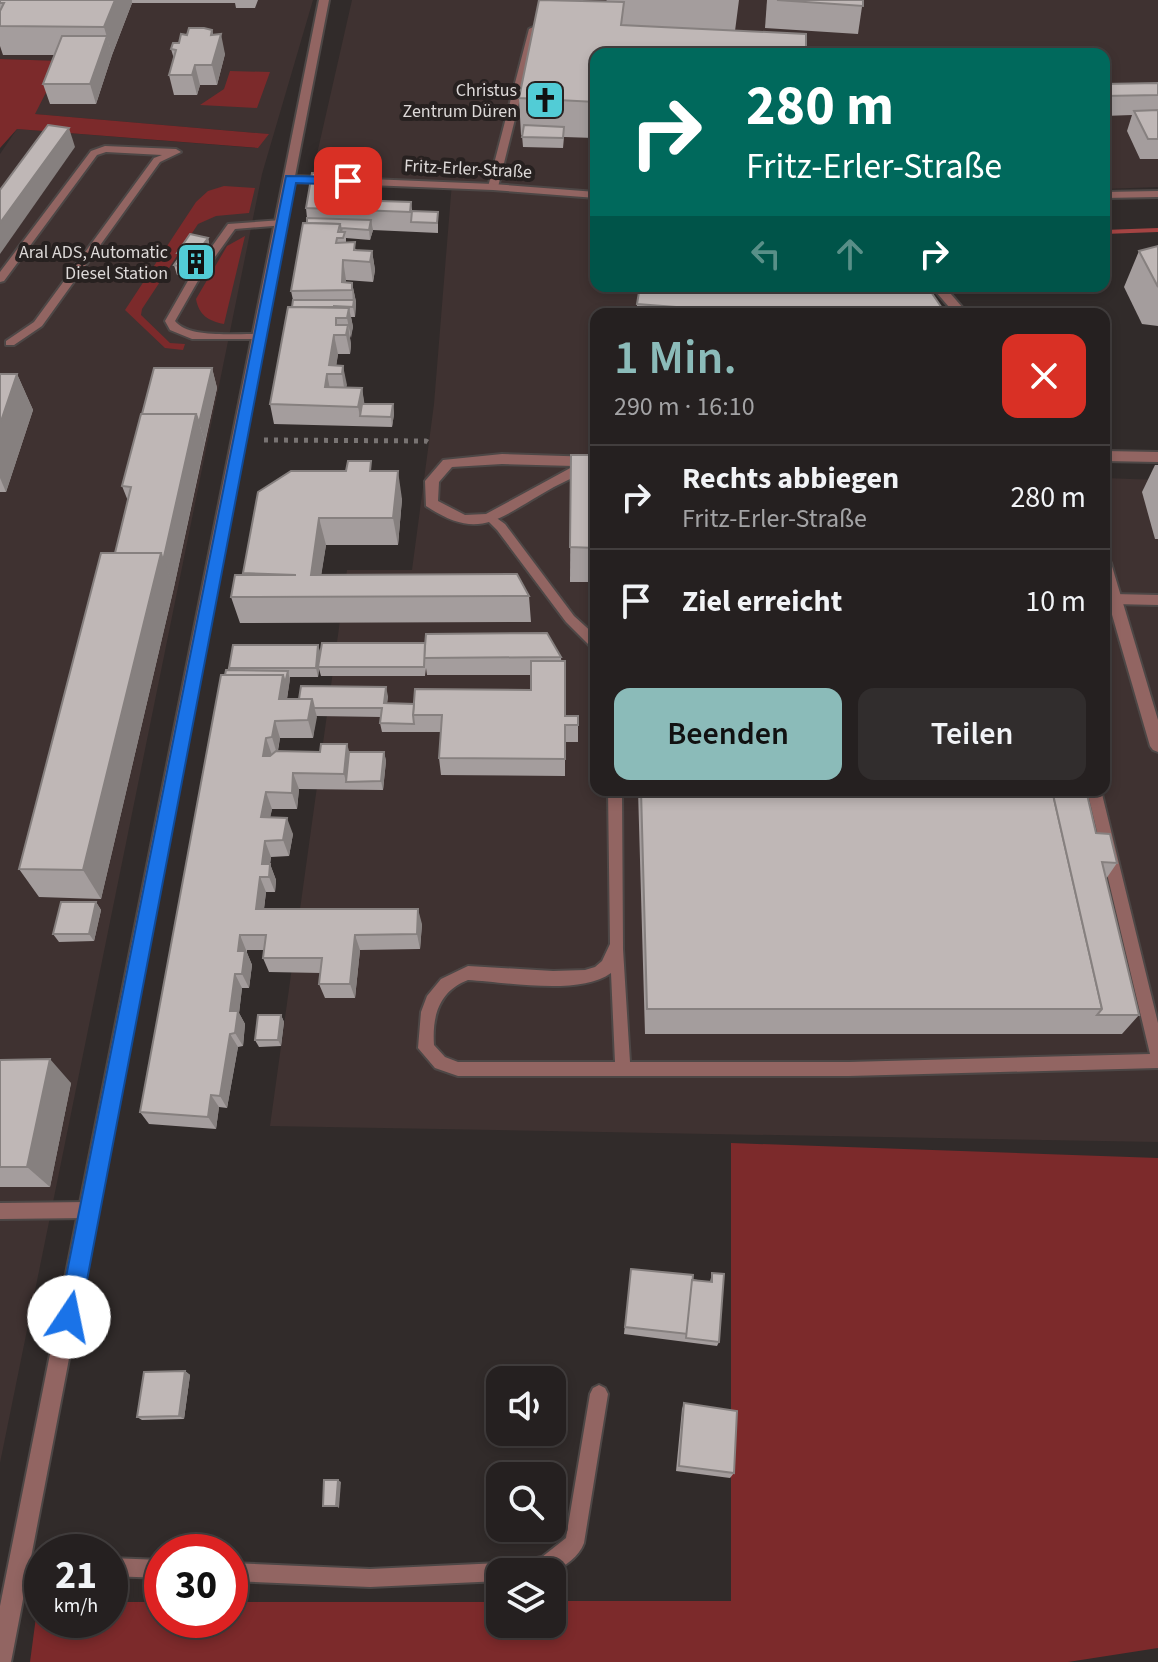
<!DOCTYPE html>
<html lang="de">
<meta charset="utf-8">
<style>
body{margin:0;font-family:"Source Sans 3",sans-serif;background:#312d2d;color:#f1f3f6;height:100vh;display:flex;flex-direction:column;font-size:30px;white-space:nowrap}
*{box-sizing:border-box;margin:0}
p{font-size:26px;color:#a3a3a5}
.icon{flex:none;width:44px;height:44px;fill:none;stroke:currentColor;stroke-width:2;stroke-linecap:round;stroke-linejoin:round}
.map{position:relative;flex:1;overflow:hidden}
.side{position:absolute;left:590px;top:308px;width:520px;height:488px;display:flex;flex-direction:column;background:#252020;border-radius:16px;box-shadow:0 4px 12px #0003,0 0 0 2px #423e3e}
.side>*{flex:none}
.banner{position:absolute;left:590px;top:48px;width:520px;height:244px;border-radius:16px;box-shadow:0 4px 12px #0003,0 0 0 2px #423e3e;background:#00695c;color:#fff;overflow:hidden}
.fabs{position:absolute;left:486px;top:1366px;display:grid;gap:16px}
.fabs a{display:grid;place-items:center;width:80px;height:80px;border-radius:16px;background:#252020;box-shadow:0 4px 12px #0003,0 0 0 2px #423e3e;font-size:40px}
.speed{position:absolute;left:24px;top:1534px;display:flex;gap:16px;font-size:40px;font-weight:700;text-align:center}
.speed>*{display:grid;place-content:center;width:104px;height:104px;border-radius:50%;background:#252020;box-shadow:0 4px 12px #0003,0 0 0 2px #423e3e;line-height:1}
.speed small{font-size:20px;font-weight:400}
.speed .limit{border:12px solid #d22;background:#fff;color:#111}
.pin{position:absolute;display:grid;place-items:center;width:68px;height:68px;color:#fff;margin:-34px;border-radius:16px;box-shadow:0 4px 12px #0006}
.me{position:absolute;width:88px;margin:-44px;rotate:11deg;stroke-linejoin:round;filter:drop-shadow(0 0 6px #0008)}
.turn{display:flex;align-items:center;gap:28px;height:168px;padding:0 24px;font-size:36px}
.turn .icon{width:104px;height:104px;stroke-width:2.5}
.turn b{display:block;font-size:56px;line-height:68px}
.lanes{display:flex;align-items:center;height:76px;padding:0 24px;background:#0003;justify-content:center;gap:40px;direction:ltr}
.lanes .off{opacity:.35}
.round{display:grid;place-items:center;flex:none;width:84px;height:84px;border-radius:16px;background:#312d2d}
.summary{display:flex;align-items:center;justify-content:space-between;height:136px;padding:0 24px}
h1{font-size:48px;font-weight:600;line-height:60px;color:#8bbbb9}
.button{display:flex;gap:16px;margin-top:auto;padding:16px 24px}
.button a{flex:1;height:92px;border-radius:16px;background:#8bbbb9;color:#111;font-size:32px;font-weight:600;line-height:92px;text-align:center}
.button a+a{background:#312d2d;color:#f1f3f6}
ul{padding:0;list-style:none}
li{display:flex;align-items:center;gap:24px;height:104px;padding:0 24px;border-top:2px solid #423e3e}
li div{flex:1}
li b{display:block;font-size:30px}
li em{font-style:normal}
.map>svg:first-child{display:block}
</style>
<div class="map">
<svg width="1158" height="1662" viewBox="0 0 1158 1662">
<rect width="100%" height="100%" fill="#312b2a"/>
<g fill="#3f3231">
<polygon points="0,0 313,0 262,174 0,1463 0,154 17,129 257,148 267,134 34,114 61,61 0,59"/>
<polygon points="352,0 1158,0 1158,187 1104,189 1104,54 596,54 596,286 914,286 925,314 596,314 596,790 1104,790 1104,478 1158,480 1158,1142 270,1126 347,570 412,570 434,404 452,182 312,176"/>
</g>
<g fill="#7c2a2b">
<polygon points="0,59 62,61 35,114 269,134 258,148 17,129 0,148"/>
<polygon points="230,71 270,72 257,108 200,105 224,89"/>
<polygon points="224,186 255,188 249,213 216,216 198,224 142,309 141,315 170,343 185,344 183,350 165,348 125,310 196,202 208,191"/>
<path d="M245,236L224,324C208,321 199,315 196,299L227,246Z"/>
<polygon points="731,1143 1158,1158 1158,1648 1068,1662 30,1662 38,1602 42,1602 42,1620 110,1620 110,1602 162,1602 162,1620 230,1620 230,1602 500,1602 500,1624 552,1624 552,1601 731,1601"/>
</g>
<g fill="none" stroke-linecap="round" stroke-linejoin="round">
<polygon fill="#a54443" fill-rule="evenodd" points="1158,228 1158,232 1104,234 1104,230"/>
<g stroke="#4d4746" stroke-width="4">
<g id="service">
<polygon points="546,21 553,23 537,31 498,187 490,189 488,187 529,29"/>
<polygon points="105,146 176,149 181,152 160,162 42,326 14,345 6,345 6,341 34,322 154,158 162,155 106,152 97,155 4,281 0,282 0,272 91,151"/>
<polygon points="282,220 286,221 286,225 235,229 212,261 204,261 203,259 228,224"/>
<path d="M194,276L199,279L175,321C189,339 237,333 259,334L263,335V339H192L170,330L165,321L189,279Z"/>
<polygon points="491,514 505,524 574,616 596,636 596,649 591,647 566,622 497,530 485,518"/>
<polygon points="1113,594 1158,595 1158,605 1113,604 1107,599"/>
<path d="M608,790H622L623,949L630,1062H849L1150,1054L1087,790H1101L1158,1023V1068L849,1076H458L435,1068L418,1048L421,1012L427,996L441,979L468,966L553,971L585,970L595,967L602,961L610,944ZM611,973L615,1062H458L445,1057L434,1045C432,1016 439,991 468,980C506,982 580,996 611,973Z"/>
<polygon points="89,1202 95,1204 97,1210 95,1216 89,1218 0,1219 0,1203"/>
<path d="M599,1385L605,1388L608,1394L584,1543C579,1557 565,1566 552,1572H500V1581L370,1587L230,1581V1563L370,1569L500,1563L504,1564L542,1557L566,1538L590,1394L593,1388Z"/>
<polygon points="18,1555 42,1556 42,1574 18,1573 11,1571 9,1564 11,1557"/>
<polygon points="110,1558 162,1560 162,1578 110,1576"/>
</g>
</g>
<g stroke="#4d4746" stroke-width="4">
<g id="minor">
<polygon points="319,0 329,0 295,176 493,184 596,192 596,198 493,190 294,182 11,1662 0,1662 0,1606"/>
<polygon points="1158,191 1158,197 1104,198 1104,192"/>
<polygon points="931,286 944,286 968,314 955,314"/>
<polygon points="1104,451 1158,452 1158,462 1104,461"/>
<path d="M502,454L596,457V467C578,475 558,484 540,495C494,522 476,539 426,506L425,481L443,460ZM502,464L574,466L486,514L465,515L438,501L439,482L452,467Z"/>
<polygon points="1104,558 1111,563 1158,720 1158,752 1153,750 1150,746 1104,587"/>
</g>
</g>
<polyline stroke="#787372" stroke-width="5" stroke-dasharray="4 6" stroke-linecap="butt" points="264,440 426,441 432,445"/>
<use href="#service" fill="#926562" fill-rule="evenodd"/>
<use href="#minor" fill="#926562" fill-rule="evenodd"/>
</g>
<g fill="#a49d9d" fill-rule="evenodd">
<polygon points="0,0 258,0 255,8 236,8 235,3 132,3 112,55 96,104 50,104 43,84 54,55 3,55 0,46"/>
<polygon points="607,0 739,0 735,31 596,54 596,167 594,167 594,138 564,137 563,148 523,147 522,135 521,135 519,98"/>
<polygon points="767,0 863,0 858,34 765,28"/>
<polygon points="212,30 213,34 225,54 217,85 200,85 197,95 174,95 169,75 174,59 171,49 187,35"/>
<polygon points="1158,83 1158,159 1140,159 1127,131 1132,115 1104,116 1104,84"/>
<polygon points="363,176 366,196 365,200 411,202 412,211 438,212 438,233 373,230 370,240 346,238 346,242 357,250 372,251 375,270 373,282 346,280 346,282 352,283 356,302 355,317 351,317 353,327 350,338 351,345 350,354 338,354 336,366 343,366 346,388 362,388 364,404 393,404 394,414 392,427 274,424 270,404 292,307 293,300 291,291 307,223 307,218 306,208"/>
<polygon points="208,238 210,248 209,250 212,260 199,279 177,275 174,265 179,258 177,253"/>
<polygon points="1158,246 1158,326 1142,324 1124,287 1139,251"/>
<polygon points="637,304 946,314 637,314"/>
<polygon points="212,368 217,388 174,587 101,899 39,897 19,869 115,553 128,501 122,486"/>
<polygon points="0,374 17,374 33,410 6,492 0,492"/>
<polygon points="571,455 596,455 596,582 570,582"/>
<polygon points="1155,465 1158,465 1158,539 1155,539 1142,492"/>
<polygon points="373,471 402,499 398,545 326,545 321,575 529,596 531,622 240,623 231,597 244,575 243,573"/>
<path d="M320,653L561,657L565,716H578V742H565V776L441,775L439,758L441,732H382L380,723L381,717L316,716L313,738H280L278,751L384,752L386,761L383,790L299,789L297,809H272L270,817L293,834L289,856L271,857L270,864L276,880L275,892H266L264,909L422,924L420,949L360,950L355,998H325L319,984L321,973L269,972L263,958L264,950H247V953L252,965L249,988H242L239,1013L245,1024L243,1046L238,1047L227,1108L219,1107L216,1129L149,1124L140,1112L225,675L230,670L229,668ZM426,668L427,675H531V690L414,704L387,703L388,696L287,699L290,677H318L319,669L321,676H425Z"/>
<polygon points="638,790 1086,790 1096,833 1117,863 1106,879 1139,1015 1122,1034 645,1034"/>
<polygon points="96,902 101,910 94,941 59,942 53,934"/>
<polygon points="281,1015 284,1022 281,1046 259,1047 255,1040"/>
<polygon points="0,1060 71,1083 50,1187 0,1187"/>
<polygon points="631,1269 710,1282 712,1273 719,1342 717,1346 624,1334"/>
<polygon points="185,1371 190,1375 184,1419 142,1420 137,1417"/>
<polygon points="684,1403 734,1473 730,1478 676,1471 682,1409"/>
</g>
<g fill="#86807f">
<polygon points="115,0 132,0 132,3 112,55 104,27"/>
<polygon points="212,30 216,49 221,34 225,54 217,85 212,65 211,35"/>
<polygon points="107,36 112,55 96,104 90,84"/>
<polygon points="195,65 200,85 197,95 192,75"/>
<polygon points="69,128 75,147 0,254 0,223"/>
<polygon points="363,176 366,196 363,213 360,193"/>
<polygon points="371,220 373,230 370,240 369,230"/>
<polygon points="208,238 210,248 203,259 200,249"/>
<polygon points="209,250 212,260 199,279 196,269"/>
<polygon points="372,251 375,270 373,282 370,262"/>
<polygon points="343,260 346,280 346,290 342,282"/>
<polygon points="352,283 356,302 355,317 353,307"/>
<polygon points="349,308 353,327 351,338 347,318"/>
<polygon points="348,325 351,345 350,354 346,335"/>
<polygon points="334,335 338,354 335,374 329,365"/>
<polygon points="343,366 347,385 345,394 342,374"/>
<polygon points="212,368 217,388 205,442 199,423"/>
<polygon points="17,374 33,410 6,492 0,478 0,424"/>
<polygon points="327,374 331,394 329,407 325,387"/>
<polygon points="362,388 365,407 360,416 358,407"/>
<polygon points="393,404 394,414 392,427 391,417"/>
<polygon points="196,414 205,442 174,587 163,561"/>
<polygon points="398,471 402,499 398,545 393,518"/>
<polygon points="319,518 326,545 318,596 311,575"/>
<polygon points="161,553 174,587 101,899 83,870"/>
<polygon points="318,645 321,654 318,677 316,668"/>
<polygon points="288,671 290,680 284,716 279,699 283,675"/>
<polygon points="386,687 388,696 386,712 384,703"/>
<polygon points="312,699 317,717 313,738 308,720"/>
<polygon points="275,721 280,738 277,754 272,737"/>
<polygon points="266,738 272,755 269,772 263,756"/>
<polygon points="347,744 352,761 346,782 344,774"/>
<polygon points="384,752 386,761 383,790 381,781"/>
<polygon points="293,773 299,789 297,809 292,793"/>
<polygon points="266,792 272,809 267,833 261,817"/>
<polygon points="287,818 293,834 289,856 283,840"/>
<polygon points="265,841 271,857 268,877 262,864"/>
<polygon points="270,864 276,880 275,892 269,877"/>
<polygon points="260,877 266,892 262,924 256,909"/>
<polygon points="96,902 101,910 94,941 89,934"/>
<polygon points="418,909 422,924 420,949 417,934"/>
<polygon points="240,935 252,965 249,988 242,974 238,951"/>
<polygon points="355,935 360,950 355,998 350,984"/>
<polygon points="235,974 242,988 239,1013 245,1024 243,1046 235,1033 230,1011"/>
<polygon points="281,1015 284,1022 281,1046 278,1040"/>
<polygon points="230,1034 238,1047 227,1108 220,1096"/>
<polygon points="50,1059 71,1083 50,1187 27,1167"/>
<polygon points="211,1095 219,1107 216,1129 208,1117"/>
<polygon points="185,1371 190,1375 184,1419 179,1416"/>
<polygon points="338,1480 341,1482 339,1508 336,1506"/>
</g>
<g fill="#bfb7b6" stroke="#86807f" stroke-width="2">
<polygon points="0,0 115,0 104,27 0,26 0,11 4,3 0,3"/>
<polygon points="539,0 624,2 621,25 806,34 806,54 596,54 596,102 519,98"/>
<polygon points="777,0 863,0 863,6"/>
<polygon points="189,28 204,28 212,30 211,35 221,34 212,65 195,65 192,75 169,75 176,50 171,49 173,43 179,43 181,34 187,35"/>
<polygon points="62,36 107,36 90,84 43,84"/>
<polygon points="1158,83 1158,95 1104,96 1104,84"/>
<polygon points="1158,110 1158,139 1148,139 1134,111"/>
<polygon points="48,125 69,128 0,223 0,190"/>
<polygon points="524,125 564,127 563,138 522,137"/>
<polygon points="312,173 363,176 360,193 350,192 347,200 411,202 410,212 306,208"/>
<polygon points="412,211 438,212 437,223 411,222"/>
<polygon points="307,218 371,220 369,230 342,228 341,232 340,224 307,223"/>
<polygon points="303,223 340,224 338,232 345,232 343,238 337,238 336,243 355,242 354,250 372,251 370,262 343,260 342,282 352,283 352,290 291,291"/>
<polygon points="190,234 208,238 200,249 209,250 196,269 174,265 182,254 177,253"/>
<polygon points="1158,246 1158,287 1139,251"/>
<polygon points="640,286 927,286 946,314 767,314 637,304"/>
<polygon points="293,300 354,300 353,307 334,306 334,307 292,307"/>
<polygon points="288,307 349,308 347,318 336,318 336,325 348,325 346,335 334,335 329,365 343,366 342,374 327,374 325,387 362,388 358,407 270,404"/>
<polygon points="154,368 212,368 199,423 196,414 142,414"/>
<polygon points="0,374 17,374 0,424"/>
<polygon points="362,404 393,404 391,417 360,416"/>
<polygon points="141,414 196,414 163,561 161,553 115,553 131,487 122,486"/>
<polygon points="571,455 596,455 596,548 570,547"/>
<polygon points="348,461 371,461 370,471 398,471 393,518 319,518 311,575 517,574 529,596 231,597 235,575 296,575 243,573 258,492 291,471 346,471"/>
<polygon points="101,553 161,553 83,870 19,869"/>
<polygon points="547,633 561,657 424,658 426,634"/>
<polygon points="322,643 425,643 424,667 318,667"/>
<polygon points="233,645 318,645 316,668 229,668"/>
<polygon points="531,661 565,661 565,716 578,716 578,725 565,725 565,759 439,758 442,715 413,715 415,689 531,690"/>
<polygon points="226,670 288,671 285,683 283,675 225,675"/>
<polygon points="221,675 283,675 279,699 312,699 308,720 275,721 272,737 266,738 263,756 270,756 276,751 320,752 321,744 347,744 344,774 293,773 292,793 266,792 261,817 287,818 283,840 265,841 262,864 270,864 269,877 260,877 256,909 418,909 417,934 355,935 350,984 319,984 322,958 263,958 266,935 240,935 238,951 245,951 242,974 235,974 230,1011 238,1011 235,1033 230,1034 220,1096 211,1095 208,1117 140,1112"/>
<polygon points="301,686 386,687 384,703 414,704 413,715 414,724 380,723 382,708 314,708 312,699 299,699"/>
<polygon points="349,752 384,752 381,781 346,782"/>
<polygon points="641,790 1052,790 1102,1009 647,1009"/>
<polygon points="1052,790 1086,790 1096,833 1110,834 1117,863 1102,862 1139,1015 1097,1015 1102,1009"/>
<polygon points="61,902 96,902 89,934 53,934"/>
<polygon points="258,1015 281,1015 278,1040 255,1040"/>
<polygon points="50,1059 27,1167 0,1167 0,1060"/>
<polygon points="631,1269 693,1275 688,1334 625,1327"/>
<polygon points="712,1273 724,1274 719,1342 686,1338 692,1280 712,1282"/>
<polygon points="185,1371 179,1416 137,1417 144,1372"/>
<polygon points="684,1403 737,1411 734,1473 679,1466"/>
<polygon points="324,1480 338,1480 336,1506 323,1506"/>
</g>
<polygon fill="#1a73e8" stroke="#114b97" stroke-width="2" points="286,176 348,177 355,181 348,185 296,183 80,1317 77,1325 69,1328 61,1325 58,1317"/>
<defs>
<g id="church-square" transform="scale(2)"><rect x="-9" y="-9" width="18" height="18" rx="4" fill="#52ccd6" stroke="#272120"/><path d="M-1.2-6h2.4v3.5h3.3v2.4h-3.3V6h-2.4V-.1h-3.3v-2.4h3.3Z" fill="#111"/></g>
<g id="building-square" transform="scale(2)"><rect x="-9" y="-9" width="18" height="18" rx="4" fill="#52ccd6" stroke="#272120"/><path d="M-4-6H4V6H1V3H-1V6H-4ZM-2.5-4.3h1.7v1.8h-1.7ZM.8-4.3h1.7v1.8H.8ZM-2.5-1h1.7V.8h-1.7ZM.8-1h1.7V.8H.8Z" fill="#111"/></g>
</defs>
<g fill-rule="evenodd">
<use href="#church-square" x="545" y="100"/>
<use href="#building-square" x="196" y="262"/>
</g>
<g text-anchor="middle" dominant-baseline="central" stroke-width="8" stroke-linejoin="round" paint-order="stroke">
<g font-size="18" fill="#ddd9d8" stroke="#272120" text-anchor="end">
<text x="517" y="90">Christus<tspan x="517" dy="21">Zentrum Düren</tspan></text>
<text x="168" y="252">Aral ADS, Automatic<tspan x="168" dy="21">Diesel Station</tspan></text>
</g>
<g font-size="18" fill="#ddd9d8" stroke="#272120">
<text transform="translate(468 169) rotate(3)">Fritz-Erler-Straße</text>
</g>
</g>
</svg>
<div class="fabs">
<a><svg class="icon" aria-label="sound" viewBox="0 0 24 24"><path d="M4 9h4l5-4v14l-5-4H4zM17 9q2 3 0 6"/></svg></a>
<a><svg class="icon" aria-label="search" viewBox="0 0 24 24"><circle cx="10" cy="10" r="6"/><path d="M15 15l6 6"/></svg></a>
<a><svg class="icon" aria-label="layers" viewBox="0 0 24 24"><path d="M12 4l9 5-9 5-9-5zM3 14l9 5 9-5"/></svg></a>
</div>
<div class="speed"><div>21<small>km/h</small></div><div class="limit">30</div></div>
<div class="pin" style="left:348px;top:181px;background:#d93025"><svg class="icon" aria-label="arrive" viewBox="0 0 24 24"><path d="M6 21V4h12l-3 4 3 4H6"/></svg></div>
<svg class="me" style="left:69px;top:1317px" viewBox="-20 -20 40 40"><circle r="19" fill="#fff"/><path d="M0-13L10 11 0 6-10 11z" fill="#1a73e8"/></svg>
<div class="banner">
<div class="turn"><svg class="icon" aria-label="right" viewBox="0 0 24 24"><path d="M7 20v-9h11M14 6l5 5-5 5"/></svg><div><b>280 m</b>Fritz-Erler-Straße</div></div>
<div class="lanes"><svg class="icon off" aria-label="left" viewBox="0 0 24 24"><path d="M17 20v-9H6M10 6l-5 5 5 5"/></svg><svg class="icon off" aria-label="ahead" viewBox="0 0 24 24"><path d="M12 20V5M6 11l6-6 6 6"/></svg><svg class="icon" aria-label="right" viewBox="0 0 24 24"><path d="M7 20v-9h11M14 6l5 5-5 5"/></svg></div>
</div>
<section class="side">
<div class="summary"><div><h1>1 Min.</h1><p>290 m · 16:10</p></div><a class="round" style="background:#d93025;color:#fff"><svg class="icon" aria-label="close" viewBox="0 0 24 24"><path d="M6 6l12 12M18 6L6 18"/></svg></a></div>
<ul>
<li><svg class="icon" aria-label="right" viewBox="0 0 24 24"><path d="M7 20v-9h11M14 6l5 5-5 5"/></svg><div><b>Rechts abbiegen</b><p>Fritz-Erler-Straße</p></div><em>280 m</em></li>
<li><svg class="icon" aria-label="arrive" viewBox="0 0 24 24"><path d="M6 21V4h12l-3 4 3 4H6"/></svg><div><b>Ziel erreicht</b></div><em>10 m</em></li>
</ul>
<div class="button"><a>Beenden</a><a>Teilen</a></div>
</section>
</div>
